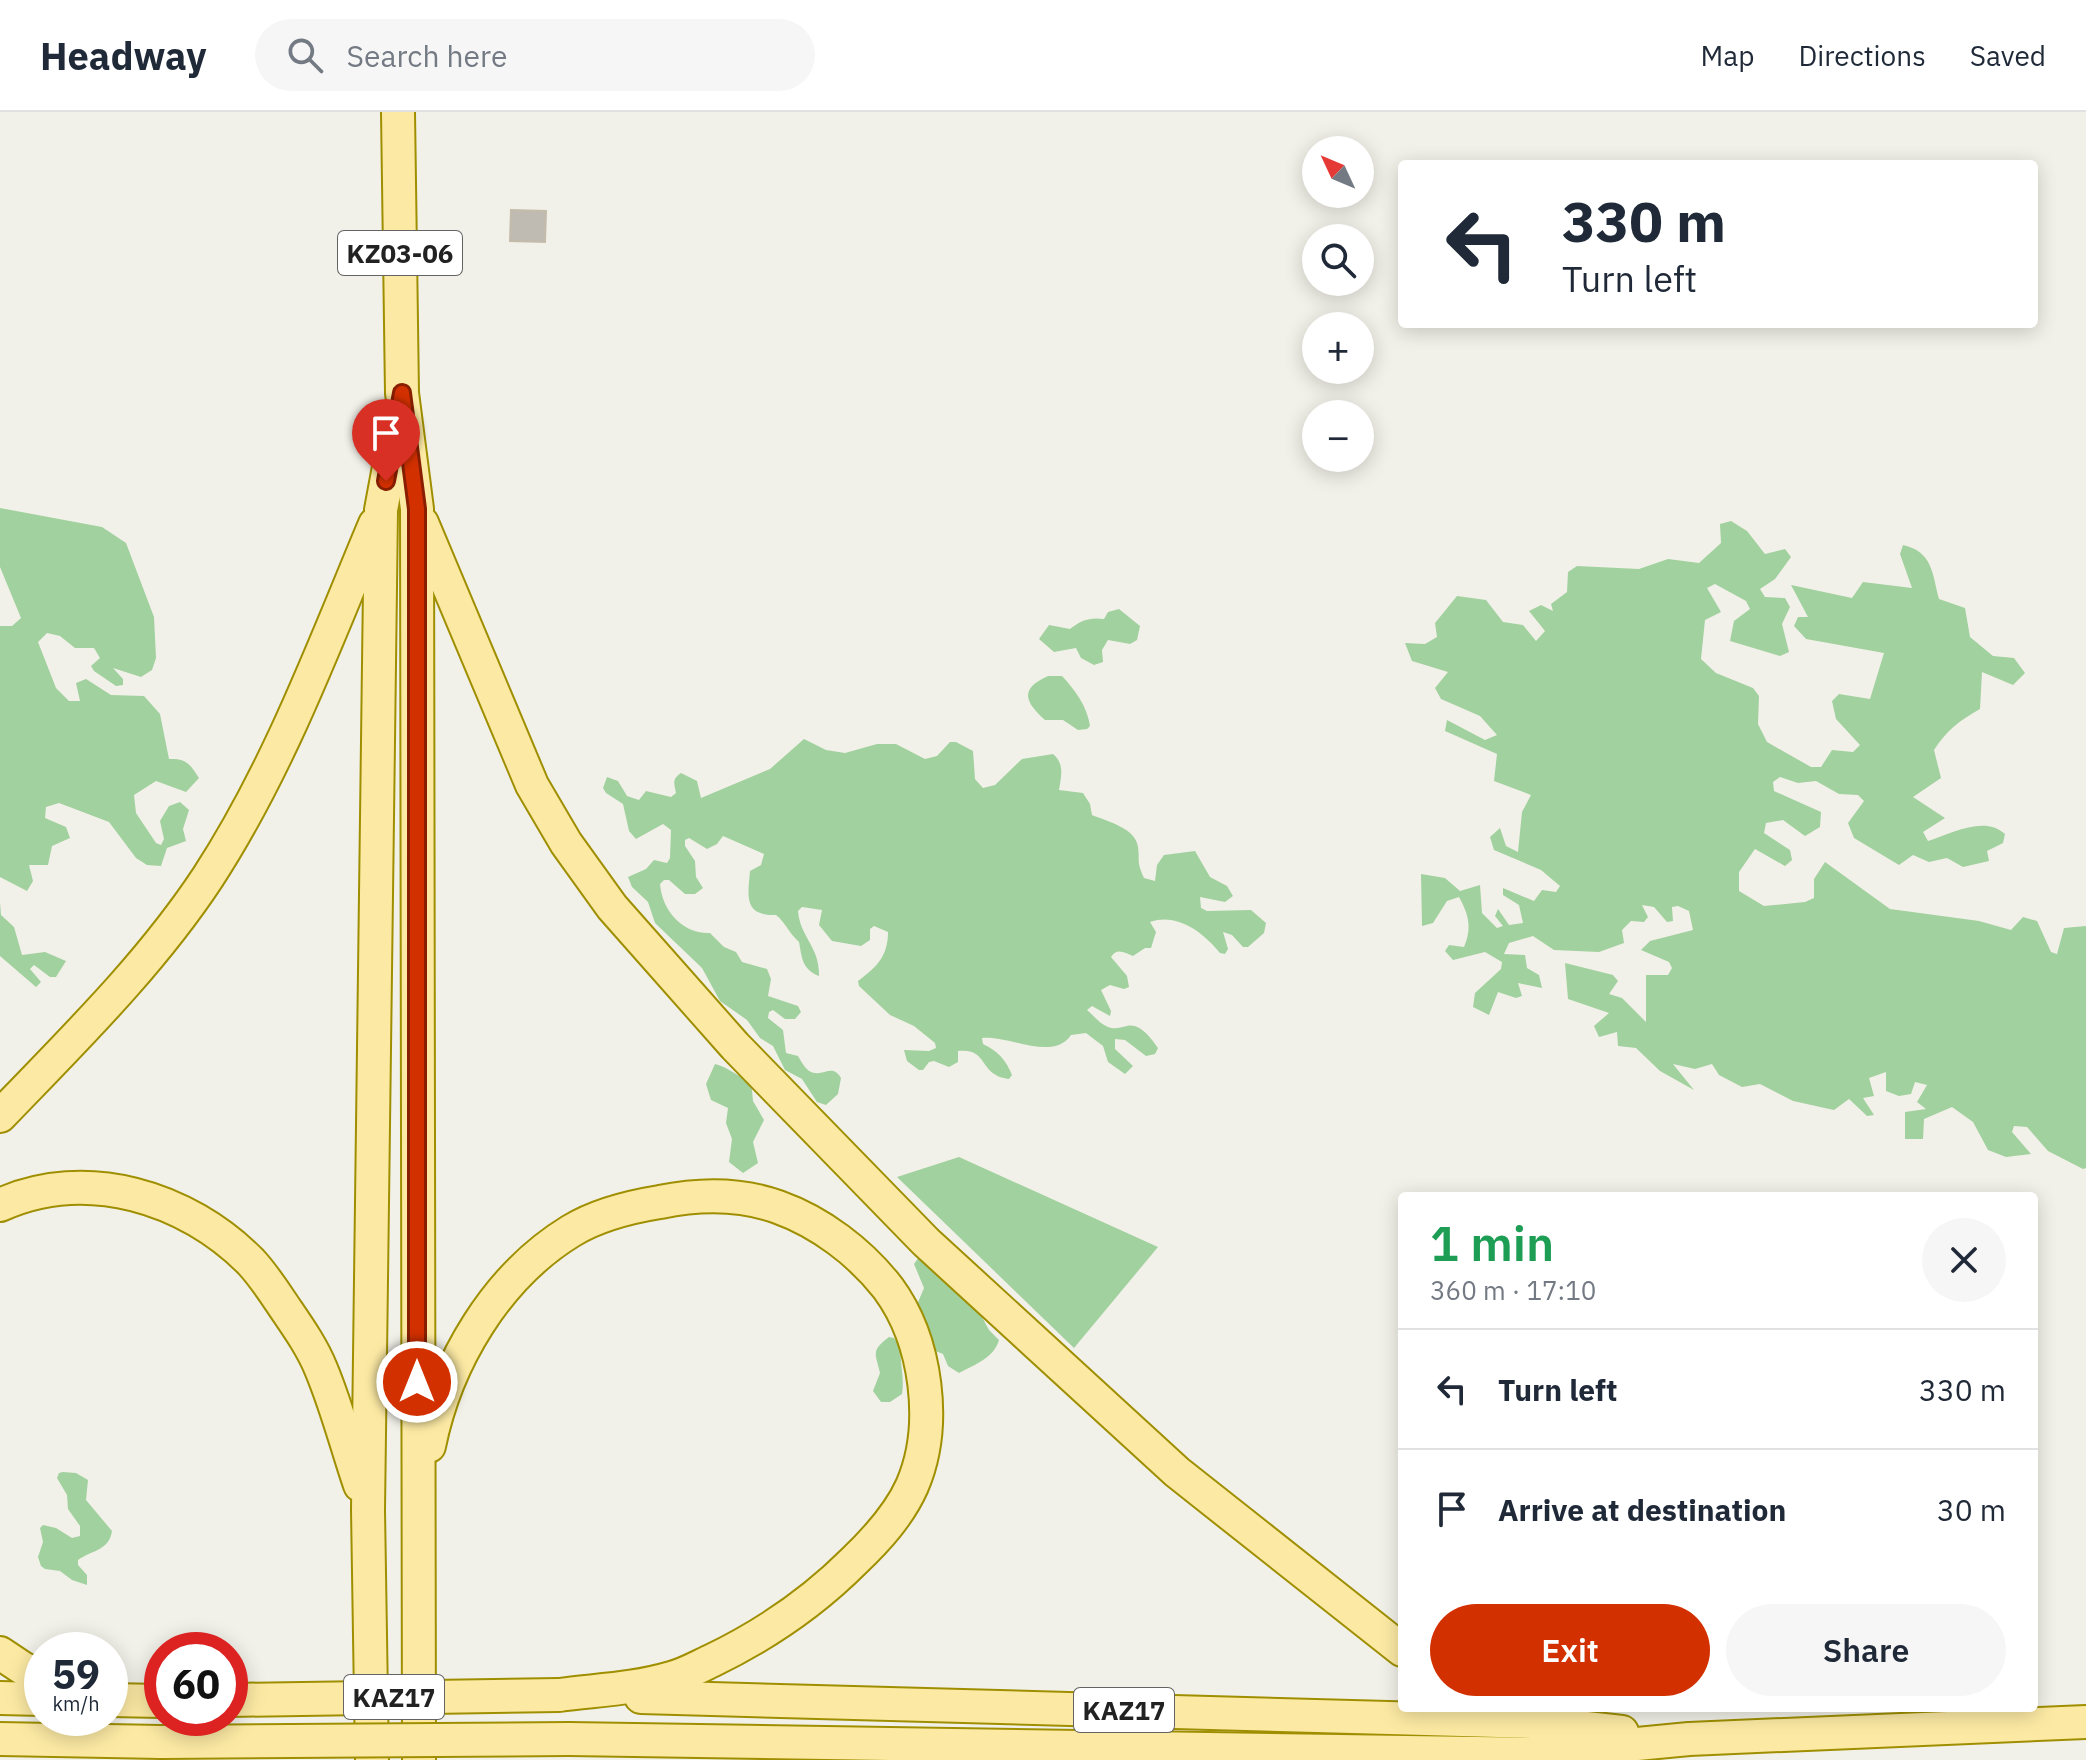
<!DOCTYPE html>
<meta charset="utf-8">
<style>
body{margin:0;font-family:"IBM Plex Sans",sans-serif;background:#f6f6f7;color:#1f2937;height:100vh;display:flex;flex-direction:column;font-size:30px;white-space:nowrap}
*{box-sizing:border-box;margin:0}
p{font-size:26px;color:#747a83}
.icon{flex:none;width:44px;height:44px;fill:none;stroke:currentColor;stroke-width:2;stroke-linecap:round;stroke-linejoin:round}
.map{position:relative;flex:1;overflow:hidden}
.details{position:absolute;left:1398px;top:1080px;width:640px;height:520px;display:flex;flex-direction:column;background:#fff;border-radius:8px;box-shadow:0 4px 20px #0003}
.details>*{flex:none}
.hud{position:absolute;left:1398px;top:48px;width:640px;height:168px;border-radius:8px;box-shadow:0 4px 20px #0003;background:#fff;color:#1f2937;overflow:hidden}
.needle{width:52px;rotate:314deg}
.tools{position:absolute;left:1302px;top:24px;display:grid;gap:16px}
.tools a{display:grid;place-items:center;width:72px;height:72px;border-radius:50%;background:#fff;box-shadow:0 4px 20px #0003;font-size:40px}
.speed{position:absolute;left:24px;top:1520px;display:flex;gap:16px;font-size:40px;font-weight:700;text-align:center}
.speed>*{display:grid;place-content:center;width:104px;height:104px;border-radius:50%;background:#fff;box-shadow:0 4px 20px #0003;line-height:1}
.speed small{font-size:20px;font-weight:400}
.speed .limit{border:12px solid #d22;background:#fff;color:#111}
.pin{position:absolute;display:grid;place-items:center;width:68px;height:68px;color:#fff;margin:-82px -34px;border-radius:50% 50% 50% 0;rotate:-45deg;box-shadow:0 0 8px #0007}
.pin .icon{rotate:45deg}
.me{position:absolute;width:88px;margin:-44px;rotate:0deg;stroke-linejoin:round;filter:drop-shadow(0 0 6px #0008)}
.turn{display:flex;align-items:center;gap:28px;height:168px;padding:0 32px;font-size:36px}
.turn .icon{width:104px;height:104px;stroke-width:2.5}
.turn b{display:block;font-size:56px;line-height:68px}
.round{display:grid;place-items:center;flex:none;width:84px;height:84px;border-radius:42px;background:#f6f6f7}
.overview{display:flex;align-items:center;justify-content:space-between;height:136px;padding:0 32px}
h1{font-size:48px;font-weight:600;line-height:60px;color:#1e9e55}
.button{display:flex;gap:16px;margin-top:auto;padding:16px 32px}
.button a{flex:1;height:92px;border-radius:48px;background:#d33000;color:#fff;font-size:32px;font-weight:600;line-height:92px;text-align:center}
.button a+a{background:#f6f6f7;color:#1f2937}
ul{padding:0;list-style:none}
li{display:flex;align-items:center;gap:24px;height:120px;padding:0 32px;border-top:2px solid #e0e1e3}
li div{flex:1}
li b{display:block;font-size:30px}
li em{font-style:normal}
header{display:flex;align-items:center;gap:48px;box-sizing:border-box;height:112px;padding:0 40px;background:#fff;border-bottom:2px solid #e0e1e3}
header strong{font-size:38px}
nav{display:flex;gap:44px;margin-inline-start:auto;font-size:28px}
.search{width:560px;height:72px;background:#f6f6f7;display:flex;align-items:center;gap:20px;box-sizing:border-box;padding:0 28px;border-radius:44px;color:#747a83;font-size:30px}
.map>svg:first-child{display:block}
</style>
<header>
<strong>Headway</strong>
<div class="search"><svg class="icon" aria-label="search" viewBox="0 0 24 24"><circle cx="10" cy="10" r="6"/><path d="M15 15l6 6"/></svg>Search here</div>
<nav><a>Map</a><a>Directions</a><a>Saved</a></nav>
</header>
<div class="map">
<svg width="2086" height="1648" viewBox="0 0 2086 1648">
<rect width="100%" height="100%" fill="#f2f1e9"/>
<g fill="#a1d19e">
<path d="M0,396L102,415L126,431L154,505L156,546L152,558L141,565L113,556L123,567V573L116,574L94,559L91,554L100,546L94,536H75L60,524L47,521L38,530L56,576L69,589H80L76,571L86,567L111,583L144,584L160,602L169,647C186,646 190,652 199,666L186,680L156,669L134,683L136,701L156,731L161,733L164,727L160,709L169,694L180,690L189,698L183,717L186,729L167,736L161,754L147,753L136,746L109,710L59,691L46,695L45,706L66,715L70,726L52,734L48,753H29L33,769L27,779L0,765V514H12L21,506L0,455Z"/>
<path d="M1731,409L1747,419L1765,442L1785,437L1791,445L1775,467L1760,477L1765,485L1785,486L1790,495L1782,512L1789,540L1780,544L1730,529L1734,509L1750,497L1746,489L1715,472L1707,476L1721,500L1705,508L1701,547L1716,561L1753,576L1759,584L1758,612L1767,630L1811,655H1821L1832,638L1853,640L1860,633L1836,607L1832,589L1839,582L1870,587L1884,541L1806,527L1794,514L1798,505H1808L1791,473L1852,486L1863,470L1912,476L1900,442L1903,433C1933,440 1932,461 1939,487L1965,496L1970,525L1993,544L2014,546L2025,561L2013,573L1982,560L1980,597C1960,608 1946,619 1934,638L1941,666L1913,685L1945,706L1923,720L1928,729C1951,722 1984,703 2005,722L2003,731L1987,739L1989,749L1963,755L1947,746L1929,750L1913,743L1899,753L1854,726L1848,711L1864,689L1858,683L1839,682L1816,669L1798,671L1780,665L1773,670L1774,679L1821,700L1820,715L1805,724L1783,708L1766,711L1764,721L1790,738L1792,748L1785,754L1755,737L1739,760V779L1764,794L1805,790L1814,786V767L1825,750L1890,797L1979,809L2011,818L2023,805L2037,809L2051,840L2057,842L2064,816L2086,814V1056L2083,1057L2048,1039L2027,1015L2014,1014L2012,1020L2031,1042L2006,1045L1988,1038L1973,1010L1952,995L1924,1007L1923,1027H1905V1000L1926,997L1917,990L1927,973L1915,970L1911,982L1899,984L1886,979V960L1869,966L1874,984L1863,986L1874,1003L1867,1004L1849,987L1834,998L1793,989L1760,972L1742,975L1719,963L1712,952L1695,957L1673,952L1694,978L1660,959L1636,936L1618,934L1617,920L1599,925L1594,914L1609,901L1568,887L1565,851L1613,863L1618,869L1609,882L1622,886L1646,910V863H1668L1672,856L1669,850L1641,838L1650,829L1693,818L1689,799L1678,794L1672,795L1673,809L1667,810L1654,795L1642,793L1648,805L1644,810L1631,809L1622,818L1624,831L1599,840L1554,838L1533,824L1509,831L1504,842L1525,843L1527,856L1539,863L1542,876L1518,871L1522,884L1516,886L1498,880L1489,903L1473,895L1475,881L1501,857L1502,850L1485,840L1453,848L1445,839L1449,833L1464,835C1472,816 1469,803 1459,785L1447,789L1433,811L1422,814L1421,762L1445,766L1460,779L1480,773L1482,801L1497,816L1503,814L1495,804L1498,797L1509,813L1523,811L1519,793L1503,783V776L1534,789L1542,778L1556,780L1560,774L1541,758L1494,738L1490,725L1500,716L1506,734L1518,740L1522,700L1531,683L1494,669L1497,642L1445,619L1447,608L1485,628L1497,623L1480,604L1441,587L1435,576L1448,560L1412,549L1405,531L1425,532L1437,525L1435,511L1457,484L1486,488L1503,510L1523,513L1536,529L1545,519L1529,499L1541,493L1553,499L1551,492L1567,480L1568,460L1577,454L1639,457L1668,447L1699,451L1721,431L1720,412Z"/>
<path d="M1119,497L1140,514L1137,528L1130,532L1108,528L1102,538L1103,550L1094,553L1081,546L1076,536L1054,540L1039,527L1049,513L1070,517C1081,508 1090,505 1104,507L1108,500Z"/>
<path d="M1048,564H1062C1075,578 1087,594 1090,614L1087,617L1078,618L1063,608H1045C1025,590 1019,577 1048,564Z"/>
<path d="M804,627L826,638L845,641L877,632H896L925,647L937,644L950,630H956L973,639L975,667L983,676L995,673L1022,647L1053,642C1065,652 1061,665 1059,678L1083,681L1090,692L1092,703C1106,709 1136,716 1138,735C1140,750 1136,748 1144,766L1155,769L1157,753L1164,743L1195,739L1210,765L1227,774L1233,784L1225,790L1200,785L1201,796L1207,799L1251,798L1266,811L1264,821L1248,835H1243L1232,823L1223,820L1228,837L1225,842L1220,841C1204,821 1177,800 1150,810L1156,820L1151,836H1145L1133,844C1125,841 1117,835 1111,845L1127,864L1129,875L1124,877L1110,873L1101,878L1111,899L1110,904L1092,894L1087,898C1093,903 1100,912 1108,915C1115,918 1120,915 1127,914C1140,911 1151,926 1158,936L1155,942L1146,944L1125,928L1115,927V937L1133,954L1125,962L1108,950L1103,934L1086,921L1071,923C1053,950 1009,923 982,926L983,932C998,939 1006,948 1012,963L1009,967C1005,966 1000,966 996,963C980,954 984,936 958,939V950L949,955L934,949L929,950L923,958H919L907,949L904,938L929,939L936,936L935,931L914,914L890,903L859,874L858,869C877,855 888,844 888,820L874,814L870,817V828L861,834L832,829L819,813L822,798L802,795L798,799C800,825 820,835 819,864C802,857 802,846 799,830C788,820 786,811 776,803C743,804 748,784 750,759L761,753L764,742L723,724L717,732L707,737L689,726L685,728V734L695,749L696,765L703,776L695,782H685L669,768H664L660,772C662,798 682,822 710,821L724,835L736,840L742,850L767,857L771,867L768,884L798,894L801,900L795,907H785L773,898L769,900L768,906L783,918L786,941L798,944C801,949 805,957 811,960C824,965 832,951 841,966L838,982L826,993L817,990L802,967L785,958L773,934L760,926L747,908L720,889L702,856L655,811L648,790L632,775L628,765L646,757L654,748L667,751L670,746L671,718L663,712L636,727L629,719L623,692L606,681L603,676L607,665L618,669L627,684L639,688L646,679L671,685L676,681C674,671 672,667 681,661L697,669L701,686L770,657Z"/>
<polygon points="0,790 1,803 14,815 22,843 45,840 66,849 56,865 50,865 34,853 30,857 41,870 36,875 0,844"/>
<path d="M715,952C728,955 737,965 751,968L753,989L764,1008L753,1030L758,1051L743,1061L729,1050L732,1027L726,1011L728,996L711,988L706,972Z"/>
<polygon points="959,1045 1158,1135 1074,1236 897,1065"/>
<path d="M922,1141L969,1181L989,1218L999,1228C994,1246 974,1253 959,1261L948,1254L943,1242L933,1238L916,1195L924,1176L914,1152Z"/>
<path d="M889,1225L894,1226L901,1234C899,1250 905,1266 902,1282L890,1290H881L873,1279L880,1261C876,1242 870,1239 889,1225Z"/>
<path d="M63,1360L76,1361L88,1368L86,1388L112,1419C109,1439 92,1438 78,1448V1453L87,1463V1473L72,1468L60,1459L45,1457L41,1454L38,1445L43,1430L40,1416L43,1413L56,1416L72,1426L80,1424V1414L68,1397L67,1383L57,1366L59,1361Z"/>
</g>
<polygon fill="#bfbab2" stroke="#c4bcab" stroke-width="2" points="511,98 546,99 545,130 510,129"/>
<g fill="none" stroke-linecap="round" stroke-linejoin="round">
<g stroke="#9f8f00" stroke-width="36">
<g id="primary">
<polyline points="398,0 402,281 417,397 419,1648"/>
<polyline points="422,411 532,673 566,731 612,795 735,934 926,1130 1177,1360 1402,1538"/>
<path d="M0,1004C73,928 150,853 208,765C279,656 325,531 375,412"/>
<path d="M0,1093C86,1054 187,1085 251,1150C265,1165 276,1183 287,1199C300,1218 313,1237 321,1257C337,1295 347,1335 360,1373"/>
<path d="M429,1334C446,1250 496,1165 571,1119C597,1103 629,1095 660,1090C699,1082 739,1081 778,1095C820,1110 860,1140 888,1176C927,1229 938,1314 912,1374C899,1403 877,1427 854,1449C812,1491 765,1523 711,1549C698,1555 684,1563 671,1566C634,1577 596,1578 559,1583"/>
<polyline points="0,1541 24,1557 42,1564"/>
<polyline points="641,1585 1532,1610 1622,1620"/>
<polyline points="0,1586 42,1587"/>
<polyline points="110,1588 162,1589"/>
<polyline points="0,1627 161,1630"/>
<polyline points="569,1627 1534,1642 1689,1627 2086,1610"/>
<polyline points="372,1648 368,1398 381,398 397,312"/>
</g>
</g>
<use href="#primary" stroke="#fceaa4" stroke-width="32"/>
<g stroke="#9f8f00" stroke-width="36" stroke-linecap="butt">
<g id="primary-bridge">
<polyline points="230,1588 559,1583"/>
<polyline points="161,1630 569,1627"/>
</g>
</g>
<use href="#primary-bridge" stroke="#fceaa4" stroke-width="32"/>
</g>
<g fill="none" stroke-linecap="round" stroke-linejoin="round">
<g stroke="#891f00" stroke-width="20">
<polyline id="route" points="386,369 402,281 417,397 417,1270"/>
</g>
<use href="#route" stroke="#d33000" stroke-width="14"/>
</g>
<g text-anchor="middle" dominant-baseline="central" stroke-width="6" stroke-linejoin="round" paint-order="stroke">
<g fill="#fff" stroke="#646464" stroke-width="2">
<rect x="338" y="119" width="124" height="44" rx="6"/>
<rect x="344" y="1563" width="100" height="44" rx="6"/>
<rect x="1074" y="1576" width="100" height="44" rx="6"/>
</g>
<g font-size="26" font-weight="bold" fill="#222">
<text x="400" y="141">KZ03-06</text>
<text x="394" y="1585">KAZ17</text>
<text x="1124" y="1598">KAZ17</text>
</g>
</g>
</svg>
<div class="tools">
<a><svg class="needle" viewBox="-14 -14 28 28"><path d="M0-13l5 13h-10z" fill="#e53935"/><path d="M0 13l5-13h-10z" fill="#747a83"/></svg></a>
<a><svg class="icon" aria-label="search" viewBox="0 0 24 24"><circle cx="10" cy="10" r="6"/><path d="M15 15l6 6"/></svg></a>
<a>+</a>
<a>−</a>
</div>
<div class="speed"><div>59<small>km/h</small></div><div class="limit">60</div></div>
<div class="pin" style="left:386px;top:369px;background:#d93025"><svg class="icon" aria-label="arrive" viewBox="0 0 24 24"><path d="M6 21V4h12l-3 4 3 4H6"/></svg></div>
<svg class="me" style="left:417px;top:1270px" viewBox="-20 -20 40 40"><circle r="17" fill="#d33000" stroke="#fff" stroke-width="3"/><path d="M0-11L8 9 0 5-8 9z" fill="#fff"/></svg>
<div class="hud">
<div class="turn"><svg class="icon" aria-label="left" viewBox="0 0 24 24"><path d="M17 20v-9H6M10 6l-5 5 5 5"/></svg><div><b>330 m</b>Turn left</div></div>
</div>
<section class="details">
<div class="overview"><div><h1>1 min</h1><p>360 m · 17:10</p></div><a class="round"><svg class="icon" aria-label="close" viewBox="0 0 24 24"><path d="M6 6l12 12M18 6L6 18"/></svg></a></div>
<ul>
<li><svg class="icon" aria-label="left" viewBox="0 0 24 24"><path d="M17 20v-9H6M10 6l-5 5 5 5"/></svg><div><b>Turn left</b></div><em>330 m</em></li>
<li><svg class="icon" aria-label="arrive" viewBox="0 0 24 24"><path d="M6 21V4h12l-3 4 3 4H6"/></svg><div><b>Arrive at destination</b></div><em>30 m</em></li>
</ul>
<div class="button"><a>Exit</a><a>Share</a></div>
</section>
</div>
